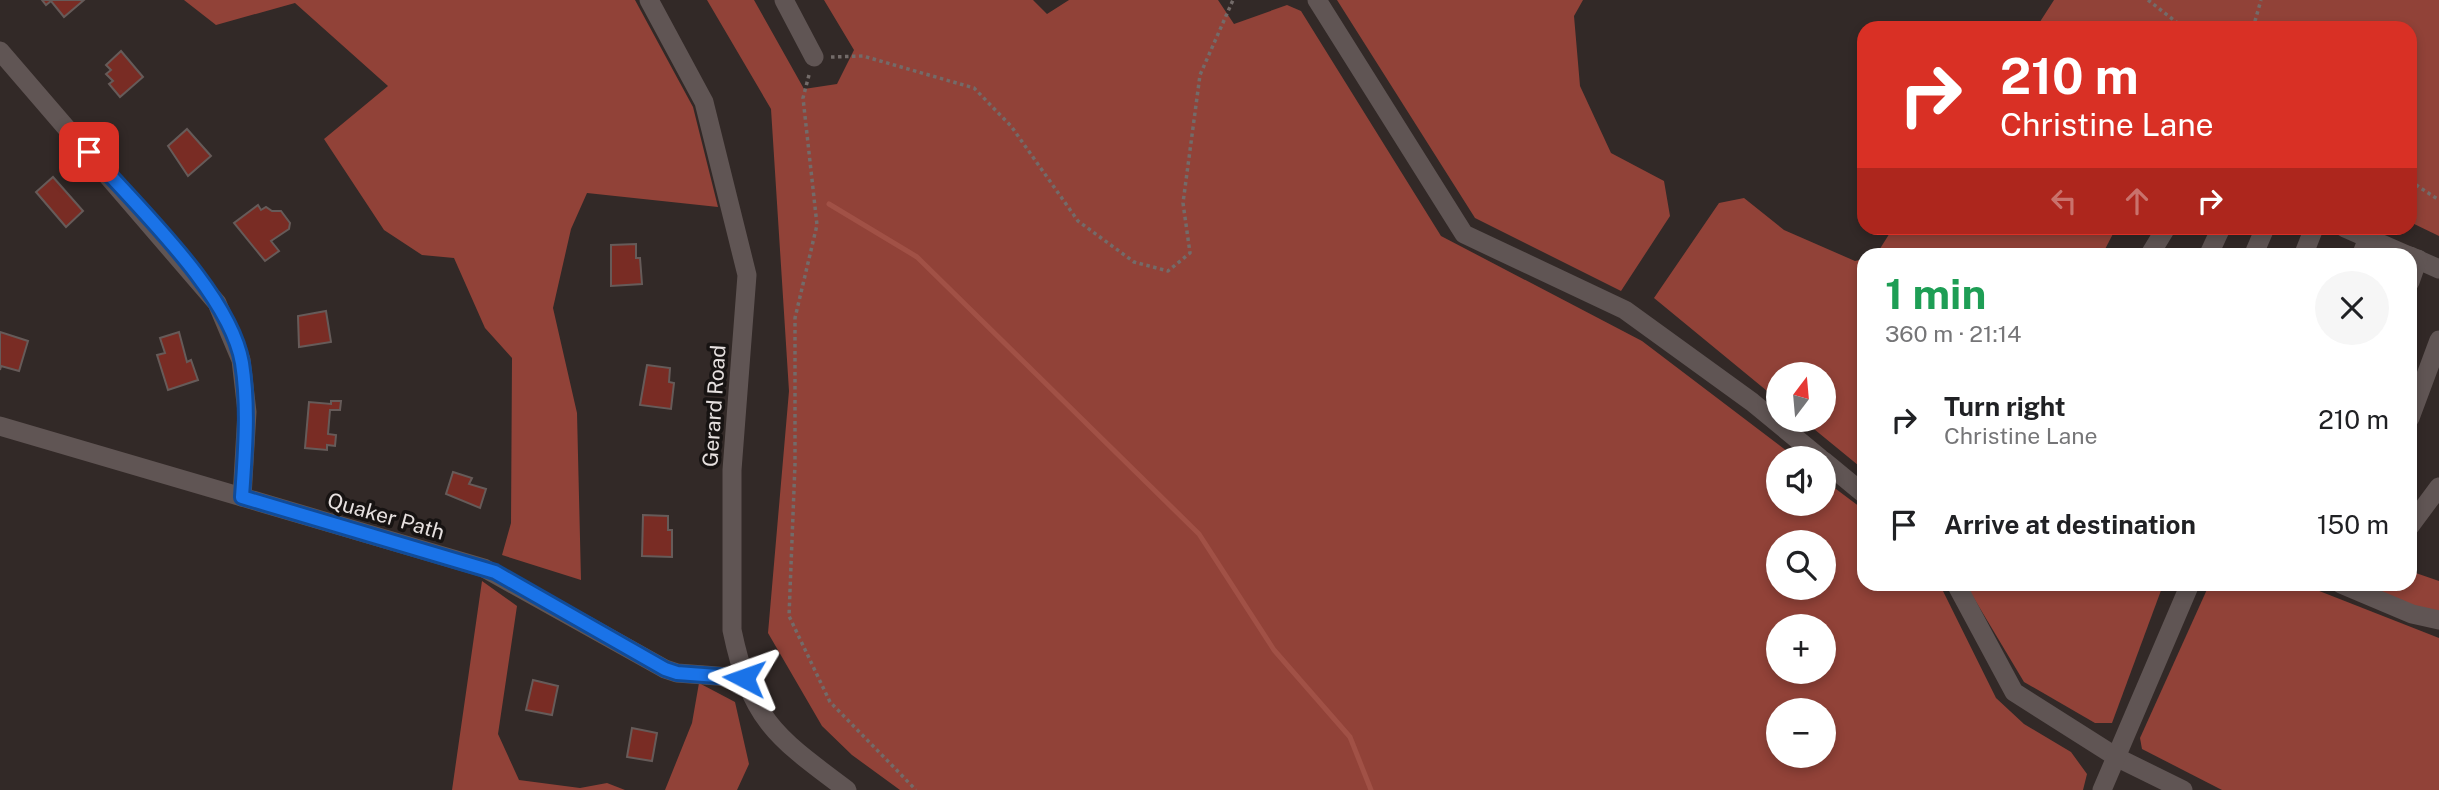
<!DOCTYPE html>
<meta charset="utf-8">
<style>
body{margin:0;font-family:"Public Sans",sans-serif;background:#f6f6f6;color:#202124;height:100vh;display:flex;flex-direction:column;font-size:26px;white-space:nowrap}
*{box-sizing:border-box;margin:0}
p{font-size:23px;color:#757577}
.icon{flex:none;width:38px;height:38px;fill:none;stroke:currentColor;stroke-width:2;stroke-linecap:round;stroke-linejoin:round}
.map{position:relative;flex:1;overflow:hidden}
.panel{position:absolute;left:1857px;top:248px;width:560px;height:343px;display:flex;flex-direction:column;background:#fff;border-radius:21px;box-shadow:0 4px 10px #0003}
.panel>*{flex:none}
.banner{position:absolute;left:1857px;top:21px;width:560px;height:214px;border-radius:21px;box-shadow:0 4px 10px #0003;background:#d93025;color:#fff;overflow:hidden}
.needle{width:46px;rotate:16deg}
.buttons{position:absolute;left:1766px;top:362px;display:grid;gap:14px}
.buttons a{display:grid;place-items:center;width:70px;height:70px;border-radius:50%;background:#fff;box-shadow:0 4px 10px #0003;font-size:35px}
.pin{position:absolute;display:grid;place-items:center;width:60px;height:60px;color:#fff;margin:-30px;border-radius:14px;box-shadow:0 4px 10px #0006}
.me{position:absolute;width:77px;margin:-38px;rotate:274deg;stroke-linejoin:round;filter:drop-shadow(0 0 5px #0008)}
.turn{display:flex;align-items:center;gap:24px;height:147px;padding:0 28px;font-size:32px}
.turn .icon{width:91px;height:91px;stroke-width:2.5}
.turn b{display:block;font-size:49px;line-height:60px}
.lanes{display:flex;align-items:center;height:66px;padding:0 28px;background:#0003;justify-content:center;gap:35px;direction:ltr}
.lanes .off{opacity:.35}
.round{display:grid;place-items:center;flex:none;width:74px;height:74px;border-radius:37px;background:#f6f6f6}
.headline{display:flex;align-items:center;justify-content:space-between;height:119px;padding:0 28px}
h1{font-size:42px;font-weight:700;line-height:52px;color:#1e9e55}
ul{padding:0;list-style:none}
li{display:flex;align-items:center;gap:21px;height:105px;padding:0 28px}
li div{flex:1}
li b{display:block;font-size:26px}
li em{font-style:normal}
.map>svg:first-child{display:block}
</style>
<div class="map">
<svg width="2439" height="790" viewBox="0 0 2439 790">
<rect width="100%" height="100%" fill="#322927"/>
<g fill="#914238" fill-rule="evenodd">
<polygon points="184,0 635,0 693,107 718,207 587,193 571,229 553,308 577,413 581,580 502,555 511,523 512,358 485,328 454,258 422,255 384,230 324,139 388,86 295,3 216,25"/>
<path d="M707,0H754L804,89L837,84L854,50L824,0H1033L1047,14L1069,0H1218L1234,24L1287,5L1301,11L1441,236L1642,341L1796,458H1778V504H1824V480L1864,510V584L1940,585L1996,698L2024,724L2071,752L2087,774L2083,790H900L852,755L822,726L768,633L789,391L771,109ZM1824,542V588H1778V542ZM1824,626V672H1778V626ZM1824,710V756H1778V710Z"/>
<polygon points="1337,0 1583,0 1574,16 1580,86 1611,153 1664,181 1670,216 1621,291 1475,218"/>
<polygon points="2054,0 2439,0 2439,236 2410,222 2410,28 2036,28"/>
<polygon points="1744,198 1784,230 1855,261 1864,259 1864,470 1803,420 1824,420 1824,374 1778,374 1778,400 1654,298 1719,203"/>
<polygon points="1893,228 2116,228 2102,255 1876,255"/>
<polygon points="2410,571 2439,581 2439,613 2406,604 2363,585 2410,584"/>
<polygon points="482,581 517,606 498,734 519,780 580,788 607,783 625,790 452,790"/>
<polygon points="1966,585 2163,585 2112,723 2095,723 2024,682"/>
<polygon points="2209,585 2304,585 2439,638 2439,790 2222,790 2142,749 2140,738"/>
<polygon points="699,683 735,702 749,764 737,790 665,790 692,723"/>
</g>
<g fill="none" stroke-linecap="round" stroke-linejoin="round">
<polyline stroke="#a15146" stroke-width="5" points="829,204 917,257 1199,534 1274,650 1350,737 1371,790"/>
</g>
<g fill="#792c24" stroke="#665b59" stroke-width="2">
<polygon points="42,0 84,0 64,17 51,1 46,5"/>
<polygon points="121,51 143,77 120,97 109,84 113,81 106,74 111,70 106,65"/>
<polygon points="187,129 211,156 188,176 168,146"/>
<polygon points="53,177 83,211 66,227 36,192"/>
<polygon points="258,205 261,210 266,207 272,211 281,211 290,223 289,229 271,241 279,251 265,261 234,223"/>
<polygon points="636,244 636,258 640,258 642,284 611,286 611,245"/>
<polygon points="326,311 331,342 299,347 298,316"/>
<polygon points="0,332 28,341 19,371 1,366 0,370"/>
<polygon points="179,332 187,362 191,360 198,380 168,390 157,355 165,353 160,338"/>
<polygon points="647,365 670,368 669,382 674,383 671,409 640,405"/>
<polygon points="331,401 341,401 340,410 330,410 328,434 336,435 335,446 327,445 327,450 305,448 309,402 331,404"/>
<polygon points="453,472 472,478 469,484 486,489 480,508 446,494"/>
<polygon points="643,515 668,516 668,530 672,530 672,557 642,556"/>
<polygon points="533,680 558,686 552,715 526,710"/>
<polygon points="632,728 657,733 652,761 627,757"/>
</g>
<g fill="none" stroke-linecap="round" stroke-linejoin="round">
<g stroke="#736b69" stroke-width="3.5" stroke-dasharray="3.5 3.5" stroke-linecap="butt">
<polyline points="2148,0 2184,28"/>
<polyline points="2253,28 2261,0"/>
<polyline points="831,57 863,56 974,88 1011,126 1078,221 1134,262 1168,271 1190,253 1183,203 1200,75 1233,0"/>
<polyline points="809,75 803,98 817,225 795,318 795,464 789,616 830,702 916,790"/>
<polyline points="2410,181 2439,200"/>
</g>
<g stroke="#605554" stroke-width="19">
<path d="M649,0L704,102L747,275L732,470V630C751,721 776,737 847,790"/>
<polyline points="784,0 814,57"/>
<polyline points="1317,0 1464,234 1625,310 1752,402 1820,458"/>
<polyline points="0,51 217,303 241,360 247,412 242,497"/>
<polyline points="2345,228 2409,256"/>
<polyline points="2149,256 2166,228"/>
<polyline points="2208,256 2221,228"/>
<polyline points="2253,256 2265,228"/>
<polyline points="2303,256 2314,228"/>
<polyline points="2361,256 2368,238"/>
<polyline points="2410,256 2439,269"/>
<polyline points="2410,282 2418,259"/>
<polyline points="2410,418 2439,340"/>
<polyline points="0,426 484,568 665,669 677,673 744,678"/>
<polyline points="1824,461 1864,494"/>
<polyline points="2410,526 2439,487"/>
<polyline points="1956,584 2014,692 2118,758 2183,790"/>
<polyline points="2341,584 2412,614 2439,620"/>
<polyline points="2102,790 2190,584"/>
</g>
</g>
<g fill="none" stroke-linecap="round" stroke-linejoin="round">
<g stroke="#114b97" stroke-width="18">
<path id="route" d="M89,152C135,205 230,293 242,363C249,408 245,452 242,497L495,572L665,669L677,673L744,678"/>
</g>
<use href="#route" stroke="#1a73e8" stroke-width="12"/>
</g>
<g text-anchor="middle" dominant-baseline="central" stroke-width="7" stroke-linejoin="round" paint-order="stroke">
<g font-size="21" fill="#e6e0df" stroke="#171312">
<text transform="translate(714 406) rotate(-86)">Gerard Road</text>
<text transform="translate(386 516) rotate(16)">Quaker Path</text>
</g>
</g>
</svg>
<div class="buttons">
<a><svg class="needle" viewBox="-14 -14 28 28"><path d="M0-13l5 13h-10z" fill="#e53935"/><path d="M0 13l5-13h-10z" fill="#757577"/></svg></a>
<a><svg class="icon" aria-label="sound" viewBox="0 0 24 24"><path d="M4 9h4l5-4v14l-5-4H4zM17 9q2 3 0 6"/></svg></a>
<a><svg class="icon" aria-label="search" viewBox="0 0 24 24"><circle cx="10" cy="10" r="6"/><path d="M15 15l6 6"/></svg></a>
<a>+</a>
<a>−</a>
</div>
<div class="pin" style="left:89px;top:152px;background:#d93025"><svg class="icon" aria-label="arrive" viewBox="0 0 24 24"><path d="M6 21V4h12l-3 4 3 4H6"/></svg></div>
<svg class="me" style="left:744px;top:678px" viewBox="-20 -20 40 40"><path d="M0-17L14 15 0 8-14 15z" fill="#1a73e8" stroke="#fff" stroke-width="4"/></svg>
<div class="banner">
<div class="turn"><svg class="icon" aria-label="right" viewBox="0 0 24 24"><path d="M7 20v-9h11M14 6l5 5-5 5"/></svg><div><b>210 m</b>Christine Lane</div></div>
<div class="lanes"><svg class="icon off" aria-label="left" viewBox="0 0 24 24"><path d="M17 20v-9H6M10 6l-5 5 5 5"/></svg><svg class="icon off" aria-label="ahead" viewBox="0 0 24 24"><path d="M12 20V5M6 11l6-6 6 6"/></svg><svg class="icon" aria-label="right" viewBox="0 0 24 24"><path d="M7 20v-9h11M14 6l5 5-5 5"/></svg></div>
</div>
<section class="panel">
<div class="headline"><div><h1>1 min</h1><p>360 m · 21:14</p></div><a class="round"><svg class="icon" aria-label="close" viewBox="0 0 24 24"><path d="M6 6l12 12M18 6L6 18"/></svg></a></div>
<ul>
<li><svg class="icon" aria-label="right" viewBox="0 0 24 24"><path d="M7 20v-9h11M14 6l5 5-5 5"/></svg><div><b>Turn right</b><p>Christine Lane</p></div><em>210 m</em></li>
<li><svg class="icon" aria-label="arrive" viewBox="0 0 24 24"><path d="M6 21V4h12l-3 4 3 4H6"/></svg><div><b>Arrive at destination</b></div><em>150 m</em></li>
</ul>
</section>
</div>
